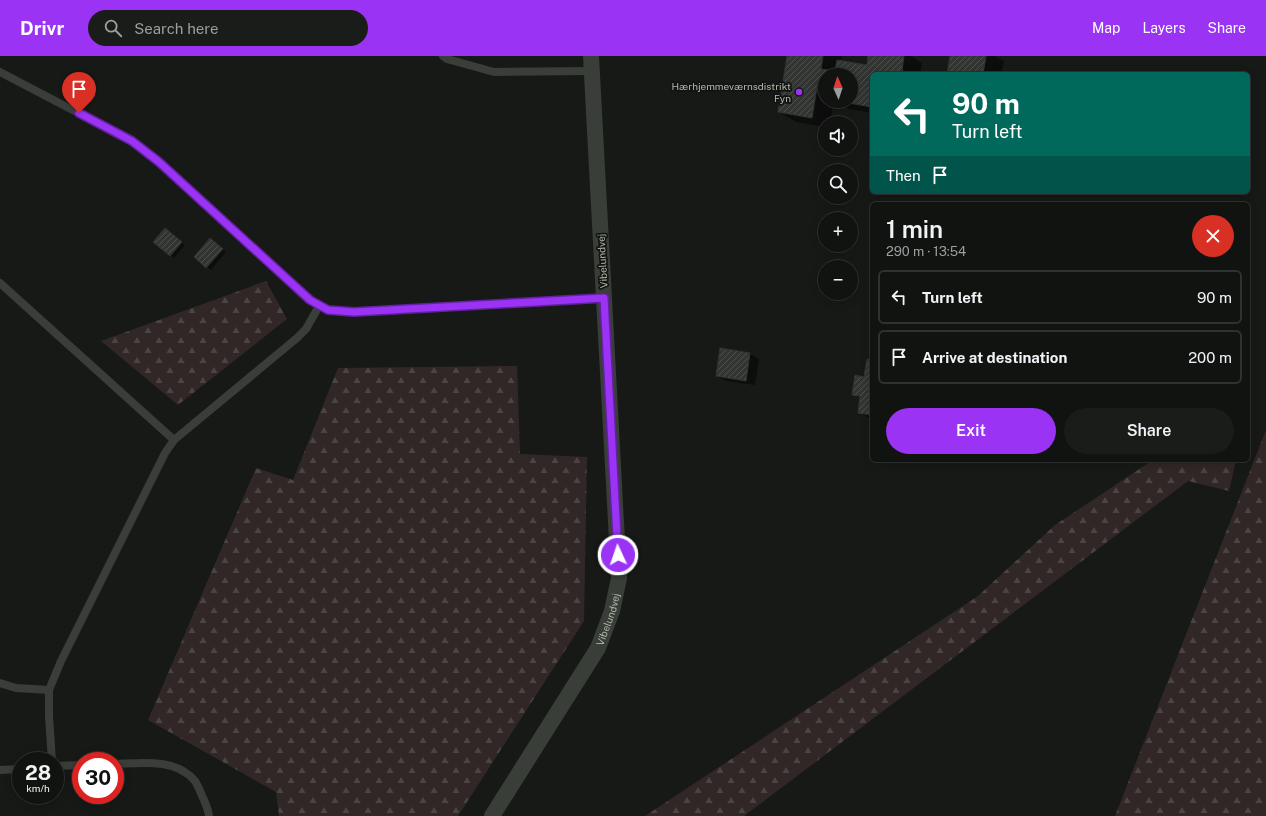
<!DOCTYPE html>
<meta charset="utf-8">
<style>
body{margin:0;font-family:"Public Sans",sans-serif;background:#1a1c1a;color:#f1f3f6;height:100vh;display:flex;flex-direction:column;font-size:15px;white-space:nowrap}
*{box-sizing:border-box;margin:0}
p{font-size:13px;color:#9c9e9f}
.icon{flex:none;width:22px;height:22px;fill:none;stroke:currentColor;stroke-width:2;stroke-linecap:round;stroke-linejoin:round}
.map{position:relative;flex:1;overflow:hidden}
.drawer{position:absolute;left:870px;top:146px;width:380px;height:260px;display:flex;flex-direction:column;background:#111311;border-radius:6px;box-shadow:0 2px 10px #0003,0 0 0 1px #303231}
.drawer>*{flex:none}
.top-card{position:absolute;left:870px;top:16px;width:380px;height:122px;border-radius:6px;box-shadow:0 2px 10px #0003,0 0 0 1px #303231;background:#00695c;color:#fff;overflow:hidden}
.needle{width:26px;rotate:357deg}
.tools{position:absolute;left:818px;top:12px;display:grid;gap:8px}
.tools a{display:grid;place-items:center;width:40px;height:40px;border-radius:50%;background:#111311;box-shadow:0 2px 10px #0003,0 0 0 1px #303231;font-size:20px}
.speed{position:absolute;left:12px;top:696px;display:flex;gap:8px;font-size:20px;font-weight:700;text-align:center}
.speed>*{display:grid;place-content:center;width:52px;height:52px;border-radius:50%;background:#111311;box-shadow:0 2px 10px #0003,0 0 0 1px #303231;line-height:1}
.speed small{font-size:10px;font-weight:400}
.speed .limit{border:6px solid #d22;background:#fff;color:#111}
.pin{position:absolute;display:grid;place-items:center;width:34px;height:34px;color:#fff;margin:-41px -17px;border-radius:50% 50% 50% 0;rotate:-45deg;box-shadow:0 0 4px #0007}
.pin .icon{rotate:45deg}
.me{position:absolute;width:44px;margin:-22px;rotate:357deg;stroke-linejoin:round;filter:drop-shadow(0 0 3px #0008)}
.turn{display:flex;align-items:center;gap:14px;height:84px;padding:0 16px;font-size:18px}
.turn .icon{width:52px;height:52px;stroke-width:2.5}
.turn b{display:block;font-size:28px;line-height:34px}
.then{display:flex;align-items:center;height:38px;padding:0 16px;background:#0003;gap:8px;font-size:15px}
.round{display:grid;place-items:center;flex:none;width:42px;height:42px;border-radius:21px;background:#1a1c1a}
.overview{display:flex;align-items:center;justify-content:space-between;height:68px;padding:0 16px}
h1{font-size:24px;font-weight:600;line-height:30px}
.cta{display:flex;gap:8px;margin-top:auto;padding:8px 16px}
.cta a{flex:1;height:46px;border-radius:24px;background:#9a33f4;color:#fff;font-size:16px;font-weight:600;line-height:46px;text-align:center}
.cta a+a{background:#1a1c1a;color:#f1f3f6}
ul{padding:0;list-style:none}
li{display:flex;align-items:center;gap:12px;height:54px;margin:0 8px 6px;padding:0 8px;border:2px solid #303231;border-radius:6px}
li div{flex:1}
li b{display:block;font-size:15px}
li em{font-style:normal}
header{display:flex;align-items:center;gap:24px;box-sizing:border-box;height:56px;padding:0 20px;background:#9a33f4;color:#fff}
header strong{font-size:19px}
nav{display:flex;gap:22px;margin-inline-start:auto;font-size:14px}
.search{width:280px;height:36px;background:#1a1c1a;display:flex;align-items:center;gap:10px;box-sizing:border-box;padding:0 14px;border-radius:22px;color:#9c9e9f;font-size:15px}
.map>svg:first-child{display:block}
</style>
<header>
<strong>Drivr</strong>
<div class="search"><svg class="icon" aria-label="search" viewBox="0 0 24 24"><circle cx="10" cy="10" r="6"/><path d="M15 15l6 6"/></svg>Search here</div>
<nav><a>Map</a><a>Layers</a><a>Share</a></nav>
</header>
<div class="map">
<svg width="1266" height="760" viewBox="0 0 1266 760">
<defs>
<pattern id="forest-firs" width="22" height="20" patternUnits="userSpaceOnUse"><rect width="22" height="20" fill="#312727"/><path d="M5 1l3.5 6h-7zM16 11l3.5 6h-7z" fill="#4c4444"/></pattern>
<pattern id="building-hatch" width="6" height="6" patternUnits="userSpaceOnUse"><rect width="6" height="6" fill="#323532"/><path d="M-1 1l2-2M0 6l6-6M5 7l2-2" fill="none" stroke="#4d504d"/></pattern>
</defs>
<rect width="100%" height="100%" fill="#171917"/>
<g fill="url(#forest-firs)">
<polygon points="266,225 287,263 178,349 101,285"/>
<polygon points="517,310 520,398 587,401 584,565 458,760 279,760 276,736 148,664 256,412 293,424 338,312"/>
<polygon points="1266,374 1266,760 1115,760"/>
<polygon points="1153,404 1236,404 1229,435 1188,425 744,760 645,760 978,540 1055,469"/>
</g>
<g fill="#0007">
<polygon points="788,0 842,0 841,6 867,10 869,0 911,0 922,7 920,18 872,18 872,57 849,53 834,45 851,45 851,19 825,19 825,45 834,45 830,67 825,67 825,71 796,66 779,56"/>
<polygon points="951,0 995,0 1004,5 1001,18 948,18"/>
<polygon points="169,175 185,189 174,202 154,185"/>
<polygon points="214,186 226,196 211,214 195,201"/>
<polygon points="721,293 750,298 759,303 755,329 726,325 717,320"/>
<polygon points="872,305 872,364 859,356 861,342 854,338 865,322"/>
</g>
<g fill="url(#building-hatch)" stroke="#313531">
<polygon points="787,0 823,0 821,13 835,15 837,4 867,9 868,0 904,0 902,15 921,18 872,18 872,51 837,45 851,45 851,19 825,19 825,27 818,25 812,62 778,56"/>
<polygon points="950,0 986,0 983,18 947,18"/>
<polygon points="165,172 182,186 170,200 153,186"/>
<polygon points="210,182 223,193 206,212 194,201"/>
<polygon points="720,292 750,297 746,325 716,320"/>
<polygon points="867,303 872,304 872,359 858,357 860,340 852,339 855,319 864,321"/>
</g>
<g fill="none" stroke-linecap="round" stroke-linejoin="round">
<g stroke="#393e38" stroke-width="8">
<polyline points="443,0 447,3 494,16 591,15"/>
<polyline points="0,16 132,85 159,106 310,244 328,254 354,256 603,242"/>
<polyline points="0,227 174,384"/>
<polyline points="0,627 16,632 49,634"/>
<polyline points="52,705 49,660 49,634 61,605 165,397 174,384 297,282 306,273 319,250"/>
<path d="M115,708C142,707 176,702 195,725C197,728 199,733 201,737C204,745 208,751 209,760"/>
<polyline points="55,710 81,709"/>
<polyline points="0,714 21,713"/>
</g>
<path stroke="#393e38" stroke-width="16" id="s1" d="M492,760L598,592L612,555L619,522L591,0"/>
</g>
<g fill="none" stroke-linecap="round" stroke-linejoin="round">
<g stroke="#64219f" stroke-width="10">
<polyline id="route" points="79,57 132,85 159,106 310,244 328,254 354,256 604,242 618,499"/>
</g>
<use href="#route" stroke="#9a33f4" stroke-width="7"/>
</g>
<circle fill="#9a33f4" stroke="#121412" stroke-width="1.5" cx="799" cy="36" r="4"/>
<g text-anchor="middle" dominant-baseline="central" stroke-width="3.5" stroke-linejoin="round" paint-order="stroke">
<g font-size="10" fill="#b0b9a9" stroke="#121412" text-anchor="end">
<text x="791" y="30">Hærhjemmeværnsdistrikt<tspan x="791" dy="12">Fyn</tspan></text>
</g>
<g font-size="10" fill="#b0b9a9" stroke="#121412">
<text transform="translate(602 205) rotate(-93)">Vibelundvej</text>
<text stroke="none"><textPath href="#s1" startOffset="229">Vibelundvej</textPath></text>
</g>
</g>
</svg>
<div class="tools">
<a><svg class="needle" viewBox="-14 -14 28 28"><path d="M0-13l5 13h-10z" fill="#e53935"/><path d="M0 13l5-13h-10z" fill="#9c9e9f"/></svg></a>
<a><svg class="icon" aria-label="sound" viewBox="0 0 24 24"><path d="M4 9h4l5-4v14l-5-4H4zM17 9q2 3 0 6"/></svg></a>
<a><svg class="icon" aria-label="search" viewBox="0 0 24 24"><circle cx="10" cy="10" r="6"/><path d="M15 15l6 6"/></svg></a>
<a>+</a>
<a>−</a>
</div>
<div class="speed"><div>28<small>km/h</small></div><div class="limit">30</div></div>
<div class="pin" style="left:79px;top:57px;background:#d93025"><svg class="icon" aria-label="arrive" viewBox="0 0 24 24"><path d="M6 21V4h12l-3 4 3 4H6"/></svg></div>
<svg class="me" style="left:618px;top:499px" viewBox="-20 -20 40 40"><circle r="17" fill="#9a33f4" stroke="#fff" stroke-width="3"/><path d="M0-11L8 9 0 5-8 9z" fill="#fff"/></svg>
<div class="top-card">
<div class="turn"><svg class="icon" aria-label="left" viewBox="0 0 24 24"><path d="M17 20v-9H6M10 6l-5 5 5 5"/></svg><div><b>90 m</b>Turn left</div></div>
<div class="then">Then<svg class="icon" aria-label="arrive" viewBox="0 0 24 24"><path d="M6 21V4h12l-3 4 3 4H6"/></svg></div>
</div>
<section class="drawer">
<div class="overview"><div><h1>1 min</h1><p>290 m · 13:54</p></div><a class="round" style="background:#d93025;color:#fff"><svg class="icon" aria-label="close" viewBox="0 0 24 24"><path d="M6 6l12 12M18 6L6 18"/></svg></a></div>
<ul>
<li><svg class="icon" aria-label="left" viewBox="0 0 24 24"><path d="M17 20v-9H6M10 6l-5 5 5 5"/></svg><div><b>Turn left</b></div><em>90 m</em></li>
<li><svg class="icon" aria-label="arrive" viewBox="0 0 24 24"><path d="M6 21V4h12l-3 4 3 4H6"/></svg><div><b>Arrive at destination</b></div><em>200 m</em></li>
</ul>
<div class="cta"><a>Exit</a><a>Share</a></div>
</section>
</div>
